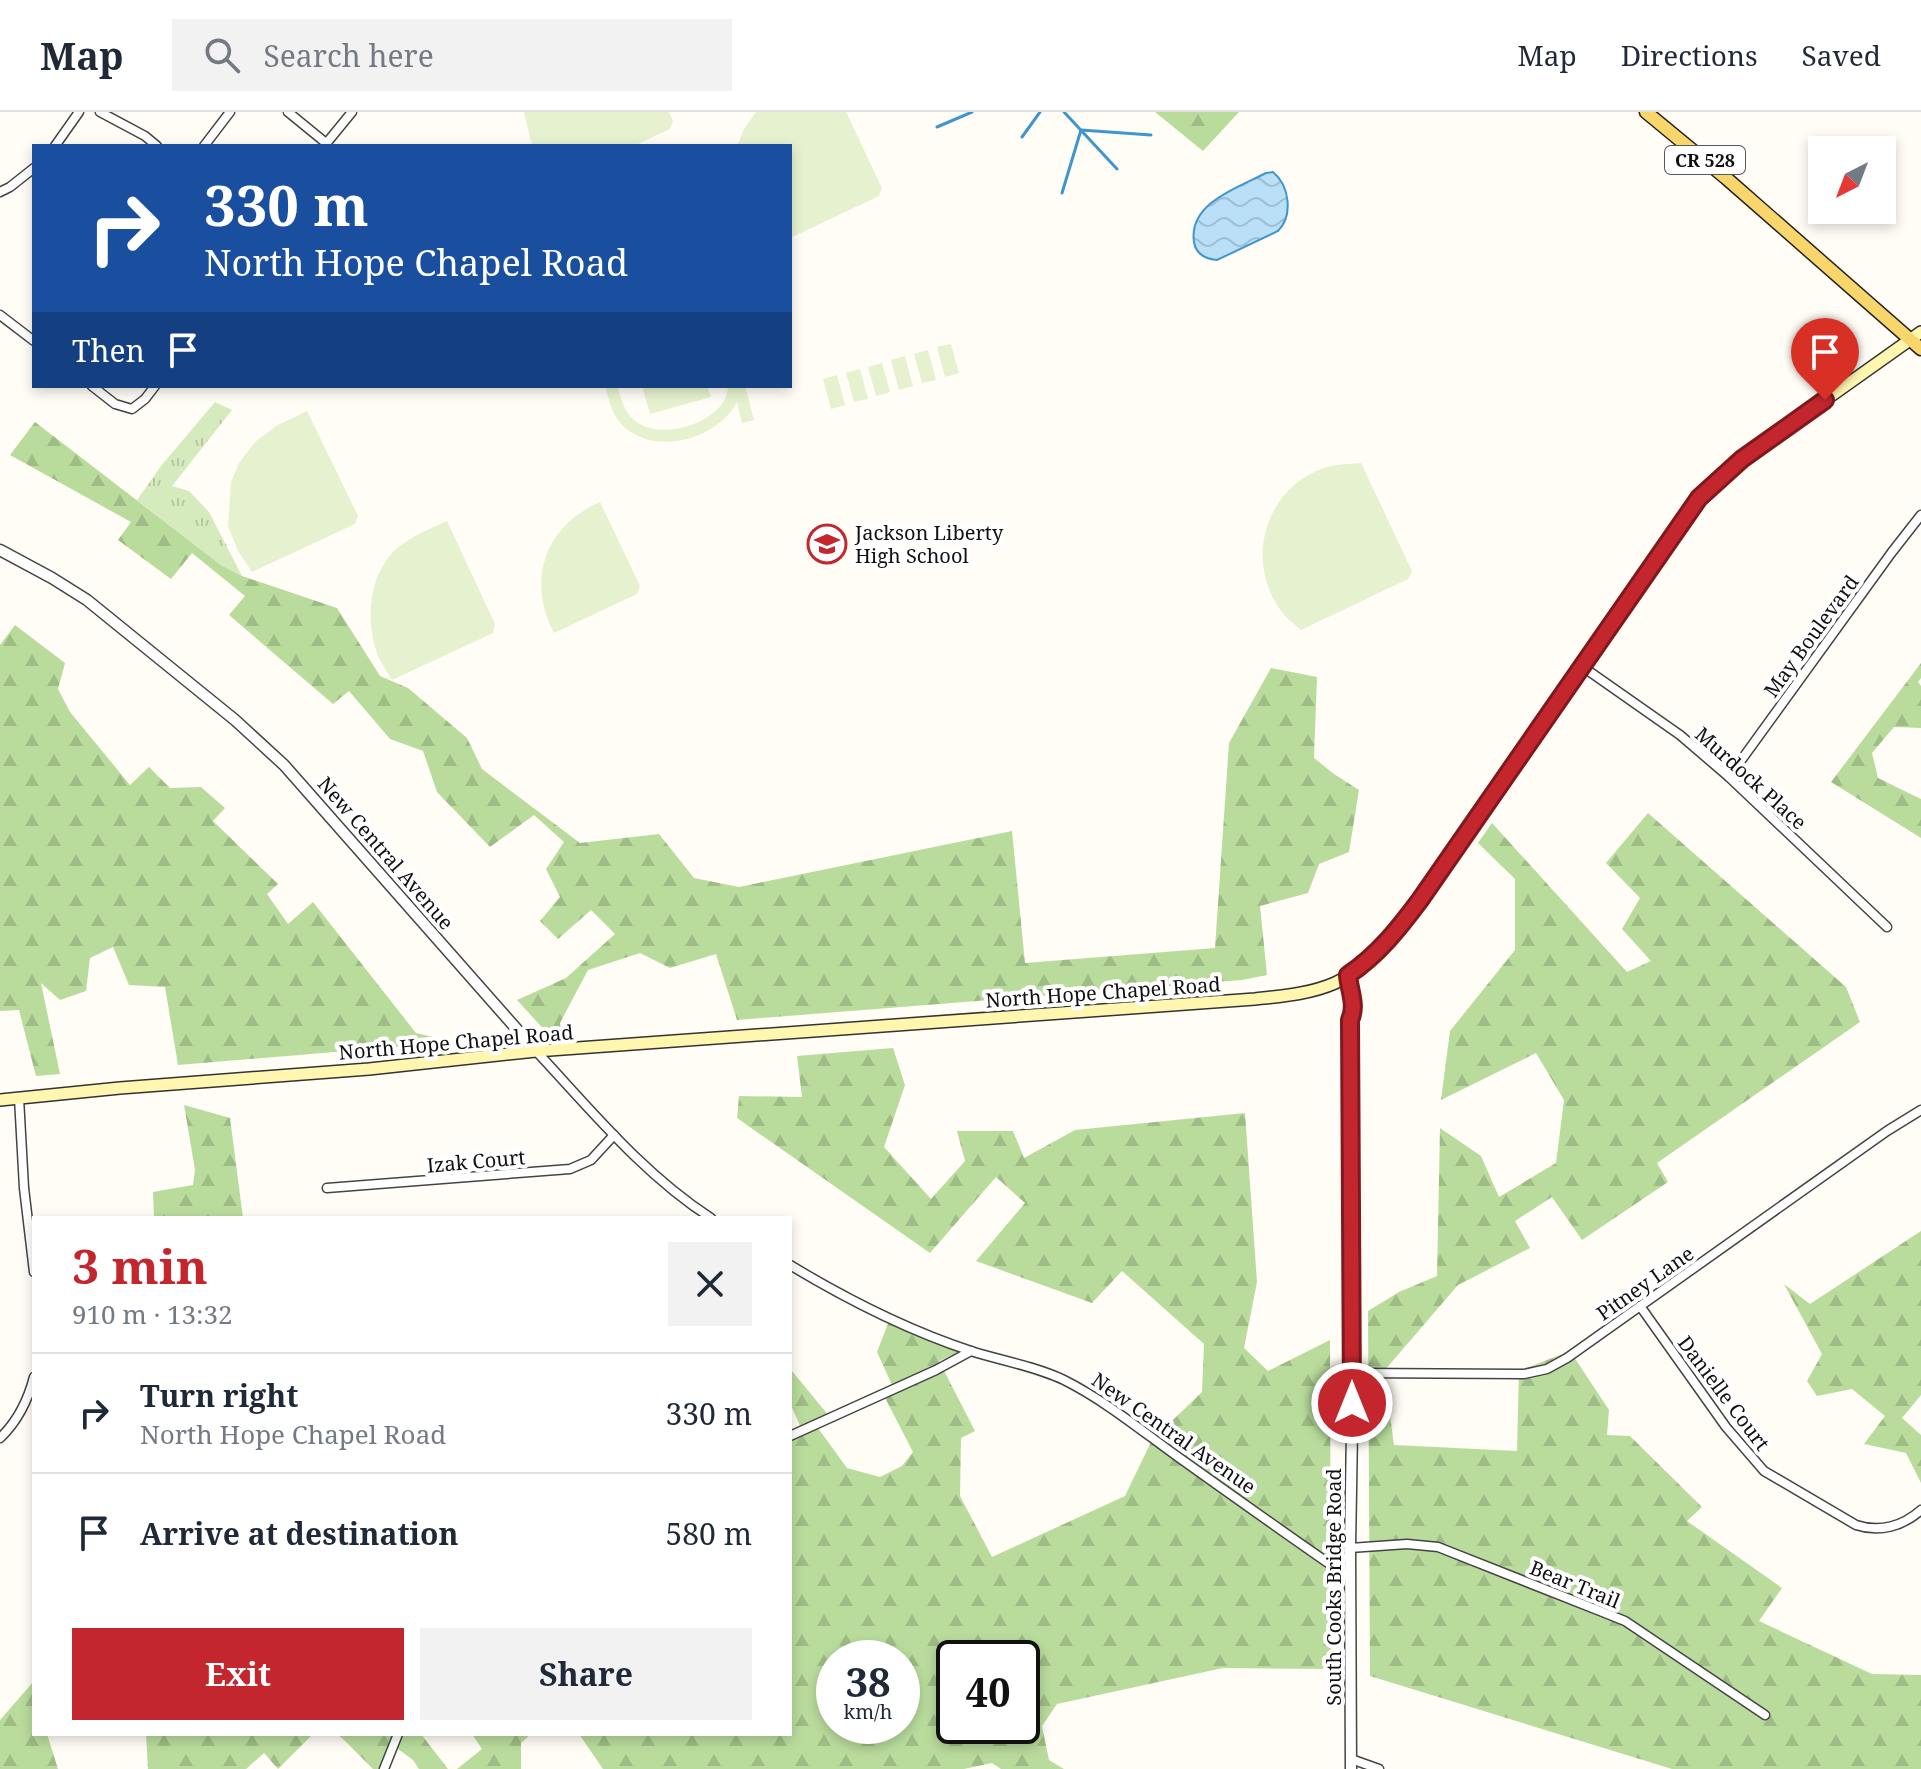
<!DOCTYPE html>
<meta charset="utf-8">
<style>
body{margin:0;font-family:"Noto Serif",serif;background:#f2f2f3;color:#1f2937;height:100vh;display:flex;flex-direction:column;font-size:30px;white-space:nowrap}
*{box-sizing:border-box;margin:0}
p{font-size:26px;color:#747a83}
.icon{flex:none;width:44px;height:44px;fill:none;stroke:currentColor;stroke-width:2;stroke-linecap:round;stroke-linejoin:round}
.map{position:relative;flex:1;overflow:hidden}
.drawer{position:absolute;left:32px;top:1104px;width:760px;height:520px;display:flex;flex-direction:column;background:#fff;border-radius:0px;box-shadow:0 4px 12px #0003}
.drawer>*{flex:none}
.banner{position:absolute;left:32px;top:32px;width:760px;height:244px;border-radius:0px;box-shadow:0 4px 12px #0003;background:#1a4fa0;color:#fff;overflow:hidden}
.needle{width:52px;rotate:222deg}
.fabs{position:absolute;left:1808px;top:24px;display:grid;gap:16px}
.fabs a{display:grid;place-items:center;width:88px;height:88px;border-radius:0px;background:#fff;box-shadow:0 4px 12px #0003;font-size:40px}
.speed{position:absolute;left:816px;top:1528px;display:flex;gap:16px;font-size:40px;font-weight:700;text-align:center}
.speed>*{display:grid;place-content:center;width:104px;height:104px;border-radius:50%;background:#fff;box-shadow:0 4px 12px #0003;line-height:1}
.speed small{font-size:20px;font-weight:400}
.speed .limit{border:4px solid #111;border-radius:12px;background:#fff;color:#111}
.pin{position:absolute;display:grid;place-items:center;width:68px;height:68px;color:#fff;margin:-82px -34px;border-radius:50% 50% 50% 0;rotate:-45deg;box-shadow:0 0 8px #0007}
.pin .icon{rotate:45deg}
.me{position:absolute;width:88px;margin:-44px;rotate:0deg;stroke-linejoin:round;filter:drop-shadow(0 0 6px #0008)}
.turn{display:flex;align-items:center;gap:28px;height:168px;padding:0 40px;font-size:36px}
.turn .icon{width:104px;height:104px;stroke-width:2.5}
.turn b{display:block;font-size:56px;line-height:68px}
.then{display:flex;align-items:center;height:76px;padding:0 40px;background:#0003;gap:16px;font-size:30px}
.round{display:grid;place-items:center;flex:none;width:84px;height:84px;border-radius:0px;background:#f2f2f3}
.overview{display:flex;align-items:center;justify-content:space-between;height:136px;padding:0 40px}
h1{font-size:48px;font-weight:700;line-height:60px;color:#c4262e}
.action{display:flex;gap:16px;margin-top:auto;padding:16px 40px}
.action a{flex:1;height:92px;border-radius:0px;background:#c4262e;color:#fff;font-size:32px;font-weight:700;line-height:92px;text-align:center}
.action a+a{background:#f2f2f3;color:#1f2937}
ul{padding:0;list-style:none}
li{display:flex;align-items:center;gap:24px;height:120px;padding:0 40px;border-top:2px solid #e0e1e3}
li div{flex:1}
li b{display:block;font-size:30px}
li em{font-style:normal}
header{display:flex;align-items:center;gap:48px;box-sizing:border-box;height:112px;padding:0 40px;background:#fff;border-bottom:2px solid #e0e1e3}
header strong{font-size:38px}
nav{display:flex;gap:44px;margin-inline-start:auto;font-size:28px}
.search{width:560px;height:72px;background:#f2f2f3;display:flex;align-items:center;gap:20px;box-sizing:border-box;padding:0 28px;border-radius:0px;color:#747a83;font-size:30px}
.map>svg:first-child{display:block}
</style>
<header>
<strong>Map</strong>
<div class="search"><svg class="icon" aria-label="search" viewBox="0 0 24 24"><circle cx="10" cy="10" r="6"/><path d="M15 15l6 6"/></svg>Search here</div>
<nav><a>Map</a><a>Directions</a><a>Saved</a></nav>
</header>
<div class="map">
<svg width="1921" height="1657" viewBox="0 0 1921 1657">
<defs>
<pattern id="grass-tufts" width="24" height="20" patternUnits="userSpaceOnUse" patternTransform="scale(2)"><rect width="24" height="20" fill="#d5ebbd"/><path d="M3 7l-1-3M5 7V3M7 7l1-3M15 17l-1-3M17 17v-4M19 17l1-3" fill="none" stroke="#b6c8a1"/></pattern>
<pattern id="forest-firs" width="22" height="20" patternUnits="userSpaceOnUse" patternTransform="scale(2)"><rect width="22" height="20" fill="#b9dc9c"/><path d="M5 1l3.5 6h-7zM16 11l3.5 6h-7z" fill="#9ebc85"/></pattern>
<pattern id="water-waves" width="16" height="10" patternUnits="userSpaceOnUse" patternTransform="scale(2)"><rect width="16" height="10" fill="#b9e0f7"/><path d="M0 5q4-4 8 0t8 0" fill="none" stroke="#9ebfd3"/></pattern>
</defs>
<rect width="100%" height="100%" fill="#fffdf5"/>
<polygon fill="url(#grass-tufts)" points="215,290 232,298 172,374 189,379 209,400 242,464 221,453 137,388 161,354"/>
<g fill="url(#forest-firs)" fill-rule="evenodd">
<polygon points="1155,0 1239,0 1203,39"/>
<polygon points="35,310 221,453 242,464 337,496 380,564 408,576 467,626 482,657 580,731 659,722 694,766 739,775 1012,719 1025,851 1215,836 1229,631 1271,556 1317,565 1314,646 1334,662 1359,678 1349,740 1319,752 1308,781 1260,794 1267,863 1242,868 737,908 716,842 670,856 640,841 588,858 560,911 561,921 548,922 517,888 566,866 615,822 591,798 558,827 540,809 560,785 546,757 564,730 534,703 490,735 437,680 423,639 390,627 349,579 333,592 229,503 245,484 192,441 171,467 118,428 131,410 10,343"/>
<polygon points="15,513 65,551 58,577 70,600 130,673 149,655 170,676 201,675 225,696 213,709 278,772 267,782 288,812 313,790 416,921 454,930 178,953 165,875 129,873 113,835 90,846 86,879 60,888 41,871 60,962 36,964 19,898 0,899 0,533"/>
<polygon points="1921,551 1921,566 1918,570 1921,574 1921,616 1894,615 1872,641 1878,666 1921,687 1921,726 1831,670"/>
<polygon points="1648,701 1846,875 1860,910 1657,1051 1668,1070 1582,1128 1552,1085 1515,1109 1530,1136 1458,1173 1384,1259 1394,1333 1517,1339 1519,1259 1570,1239 1609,1298 1607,1323 1630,1324 1702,1395 1687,1409 1782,1476 1759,1509 1872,1562 1921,1563 1921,1657 1672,1657 1370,1564 1368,1199 1399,1180 1437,1164 1440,1016 1481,1044 1499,1085 1556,1051 1564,988 1536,941 1441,988 1450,919 1515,838 1515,767 1478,731 1492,711 1627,860 1651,849 1622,817 1640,786 1606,751"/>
<path d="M893,936L905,973L884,1035L931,1087L965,1049L957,1019H1013L1024,1046L1075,1018L1245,1001L1257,1170L1244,1236L1268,1259L1330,1228L1331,1557L1223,1556L1057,1592L1042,1614L1049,1648L1064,1657H1001L992,1651L964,1657H603L579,1622H790V1319L800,1314L790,1291V1260L792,1259L829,1304L815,1312L847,1356L880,1365L902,1354L913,1340L881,1278L892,1273L877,1240L889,1209L968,1236L939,1249L975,1319L961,1326L960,1384L992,1445L1125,1384L1152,1328L1202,1280L1204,1232L1122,1159L1092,1191L976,1149L1025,1091L996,1065L930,1141L737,1006L739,984L802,985L797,944ZM834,1546H902V1614H834ZM954,1546H1022V1614H954Z"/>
<polygon points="184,993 230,1006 243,1106 154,1106 153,1080 193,1073 195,1058"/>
<polygon points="1921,1119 1921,1283 1902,1306 1921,1323 1921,1371 1906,1341 1864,1332 1885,1304 1852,1277 1817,1284 1807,1269 1822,1242 1784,1172 1810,1192"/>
<polygon points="34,1569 34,1622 47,1622 58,1657 0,1657 0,1608"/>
<polygon points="146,1622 313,1622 278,1657 264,1641 246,1657 148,1657"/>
<polygon points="338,1622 421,1622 448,1657 419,1657 413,1648 394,1634 383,1657 373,1657"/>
<polygon points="472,1622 531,1622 521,1631 521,1657 457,1657 482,1637"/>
</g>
<g fill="#e6f2cf">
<polygon points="524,0 669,0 673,9 670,17 634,34 533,34 530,26"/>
<polygon points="756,0 846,0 882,76 879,84 790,126 790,34 737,34 744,17"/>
<polygon points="951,232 959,261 945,265 937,235"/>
<polygon points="928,238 936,268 922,271 914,242"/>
<polygon points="905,244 913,274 899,278 891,248"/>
<polygon points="882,251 890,280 876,284 868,255"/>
<polygon points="860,257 868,287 854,290 846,261"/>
<polygon points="837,263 845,293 831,297 823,267"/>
<path d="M605,274H617C621,287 624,299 634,308C658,328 704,315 722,292C726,286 727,280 729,274H745L754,308L742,311L737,290C718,327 655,345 623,314C612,303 609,288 605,274Z"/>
<polygon points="642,274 707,274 711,285 650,302"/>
<polygon points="307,299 358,404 355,412 252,460 238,439 228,414 231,370 239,351 255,330 276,314"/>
<path d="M1361,351L1412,459L1408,467L1301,518C1293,511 1284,504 1279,496C1245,446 1266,376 1324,356C1336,352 1349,352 1361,351Z"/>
<path d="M600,390L640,474L637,482L554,521C526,468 545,414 600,390Z"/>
<path d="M447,409L495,512L493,521L392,568C387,559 380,550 377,541C366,508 368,467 393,440C407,426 429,417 447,409Z"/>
</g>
<path fill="url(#water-waves)" stroke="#3f96cf" stroke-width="2" d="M1273,60C1290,74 1293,104 1278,119L1217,148C1206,147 1196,143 1194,130C1188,91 1239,75 1266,61Z"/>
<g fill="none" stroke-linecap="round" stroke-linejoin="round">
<g stroke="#3f96cf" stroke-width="3">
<polyline points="1064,0 1117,57"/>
<polyline points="937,15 972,0"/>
<polyline points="1022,25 1040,0"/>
<polyline points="1062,81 1081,18 1151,23"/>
</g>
<g stroke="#444" stroke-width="11">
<g id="minor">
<polyline points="100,0 145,24 157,34"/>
<polyline points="288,0 326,31"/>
<polyline points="325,33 352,0"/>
<polyline points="55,34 79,0"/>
<polyline points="204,34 230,0"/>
<polyline points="0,80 10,75 34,56"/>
<polyline points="0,203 34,229"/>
<polyline points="92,274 115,292 132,297 145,287 155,274"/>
<polyline points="1583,555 1680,623 1729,665 1887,815"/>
<polyline points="1729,665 1892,440 1921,403"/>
<path d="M536,939C591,998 643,1062 711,1106"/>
<polyline points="19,986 24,1076 34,1160"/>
<polyline points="327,1076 570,1057 591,1048 614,1023"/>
<path d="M790,1153C848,1188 907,1218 971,1239C1002,1249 1035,1254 1064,1268C1106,1289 1143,1320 1181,1347C1237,1387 1293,1427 1350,1466"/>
<path d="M1640,1194L1726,1315L1764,1359L1856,1413C1880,1421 1903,1414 1921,1398"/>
<polyline points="1353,1261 1524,1262 1547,1257 1567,1246 1887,1019 1921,998"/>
<polyline points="790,1324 936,1258 971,1239"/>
<path d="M0,1326C18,1309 28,1288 34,1265"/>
<polyline points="1350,1436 1407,1432 1438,1435 1600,1499 1625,1509 1765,1603"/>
<polyline points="1351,1647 1379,1657"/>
<polyline points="384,1657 398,1622"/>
</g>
</g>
<g stroke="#444" stroke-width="13">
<g id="tertiary">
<polyline points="0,438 52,466 87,488 235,608 284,653 536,939"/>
<path d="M1348,874C1354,884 1355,898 1350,908L1353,1261L1350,1436L1351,1657"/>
</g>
</g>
<g stroke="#333" stroke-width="14">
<path id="secondary" d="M0,988L120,976L369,957L536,939L1255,887C1282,884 1310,882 1335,871C1372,854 1397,819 1420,788L1699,386L1742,347L1921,220"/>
</g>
<g stroke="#222" stroke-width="15">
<polyline id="primary" points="1646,0 1726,66 1921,237"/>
</g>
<use href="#minor" stroke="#fff" stroke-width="8"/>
<use href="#tertiary" stroke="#fff" stroke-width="10"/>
<use href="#secondary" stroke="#fff6b0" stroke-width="11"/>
<use href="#primary" stroke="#f9d66b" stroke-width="12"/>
</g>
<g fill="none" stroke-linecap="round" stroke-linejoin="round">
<g stroke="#7f191e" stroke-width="20">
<path id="route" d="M1352,1291L1350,908C1357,893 1349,878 1348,863C1378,843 1399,816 1420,788L1699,386L1742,347L1825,288"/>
</g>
<use href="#route" stroke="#c4262e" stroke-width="14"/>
</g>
<defs>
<g id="school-ring" transform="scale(2)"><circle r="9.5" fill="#fff" stroke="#c4262e" stroke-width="1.5"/><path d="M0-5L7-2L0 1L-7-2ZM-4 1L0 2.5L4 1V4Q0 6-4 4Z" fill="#c4262e"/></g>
</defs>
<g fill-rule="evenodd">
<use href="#school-ring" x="827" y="432"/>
</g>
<g text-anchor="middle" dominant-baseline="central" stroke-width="8" stroke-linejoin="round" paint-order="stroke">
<rect fill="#fff" stroke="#585858" stroke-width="2" x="1665" y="34" width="80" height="28" rx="6"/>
<g font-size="18" font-weight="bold" fill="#111">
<text x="1705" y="48">CR 528</text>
</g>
<g font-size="20" fill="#111" stroke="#fff" text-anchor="start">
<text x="855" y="420">Jackson Liberty<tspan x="855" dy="23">High School</tspan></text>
</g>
<g font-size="20" fill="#111" stroke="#fff">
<text transform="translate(1811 524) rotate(-54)">May Boulevard</text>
<text transform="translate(1751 666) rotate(42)">Murdock Place</text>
<text transform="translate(386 741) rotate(49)">New Central Avenue</text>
<text transform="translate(1103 880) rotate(-4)">North Hope Chapel Road</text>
<text transform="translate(456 930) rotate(-5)">North Hope Chapel Road</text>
<text transform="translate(476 1049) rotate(-5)">Izak Court</text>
<text transform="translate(1645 1171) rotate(-35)">Pitney Lane</text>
<text transform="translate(1724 1281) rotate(53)">Danielle Court</text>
<text transform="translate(1174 1321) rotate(35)">New Central Avenue</text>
<text transform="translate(1575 1472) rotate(22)">Bear Trail</text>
<text transform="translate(1333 1475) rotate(-90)">South Cooks Bridge Road</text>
</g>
</g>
</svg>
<div class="fabs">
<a><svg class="needle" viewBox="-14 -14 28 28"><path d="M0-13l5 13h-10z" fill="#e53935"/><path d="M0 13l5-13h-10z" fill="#747a83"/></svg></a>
</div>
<div class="speed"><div>38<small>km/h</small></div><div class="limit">40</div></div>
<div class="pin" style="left:1825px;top:288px;background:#d93025"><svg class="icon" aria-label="arrive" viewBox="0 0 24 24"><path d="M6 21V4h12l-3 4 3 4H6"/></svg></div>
<svg class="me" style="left:1352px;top:1291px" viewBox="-20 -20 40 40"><circle r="17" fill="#c4262e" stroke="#fff" stroke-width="3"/><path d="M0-11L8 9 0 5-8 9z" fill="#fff"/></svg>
<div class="banner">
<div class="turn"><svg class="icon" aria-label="right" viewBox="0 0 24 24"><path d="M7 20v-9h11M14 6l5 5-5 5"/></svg><div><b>330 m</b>North Hope Chapel Road</div></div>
<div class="then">Then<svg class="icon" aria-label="arrive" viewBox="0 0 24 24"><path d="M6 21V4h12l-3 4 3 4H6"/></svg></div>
</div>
<section class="drawer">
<div class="overview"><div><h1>3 min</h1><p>910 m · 13:32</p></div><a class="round"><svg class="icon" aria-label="close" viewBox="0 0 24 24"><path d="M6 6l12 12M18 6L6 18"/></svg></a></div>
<ul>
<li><svg class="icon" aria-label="right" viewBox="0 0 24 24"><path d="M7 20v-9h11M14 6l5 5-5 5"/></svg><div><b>Turn right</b><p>North Hope Chapel Road</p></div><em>330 m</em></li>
<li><svg class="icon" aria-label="arrive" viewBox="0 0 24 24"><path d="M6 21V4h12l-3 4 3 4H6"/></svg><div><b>Arrive at destination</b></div><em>580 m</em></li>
</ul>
<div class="action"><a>Exit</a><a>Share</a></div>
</section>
</div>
